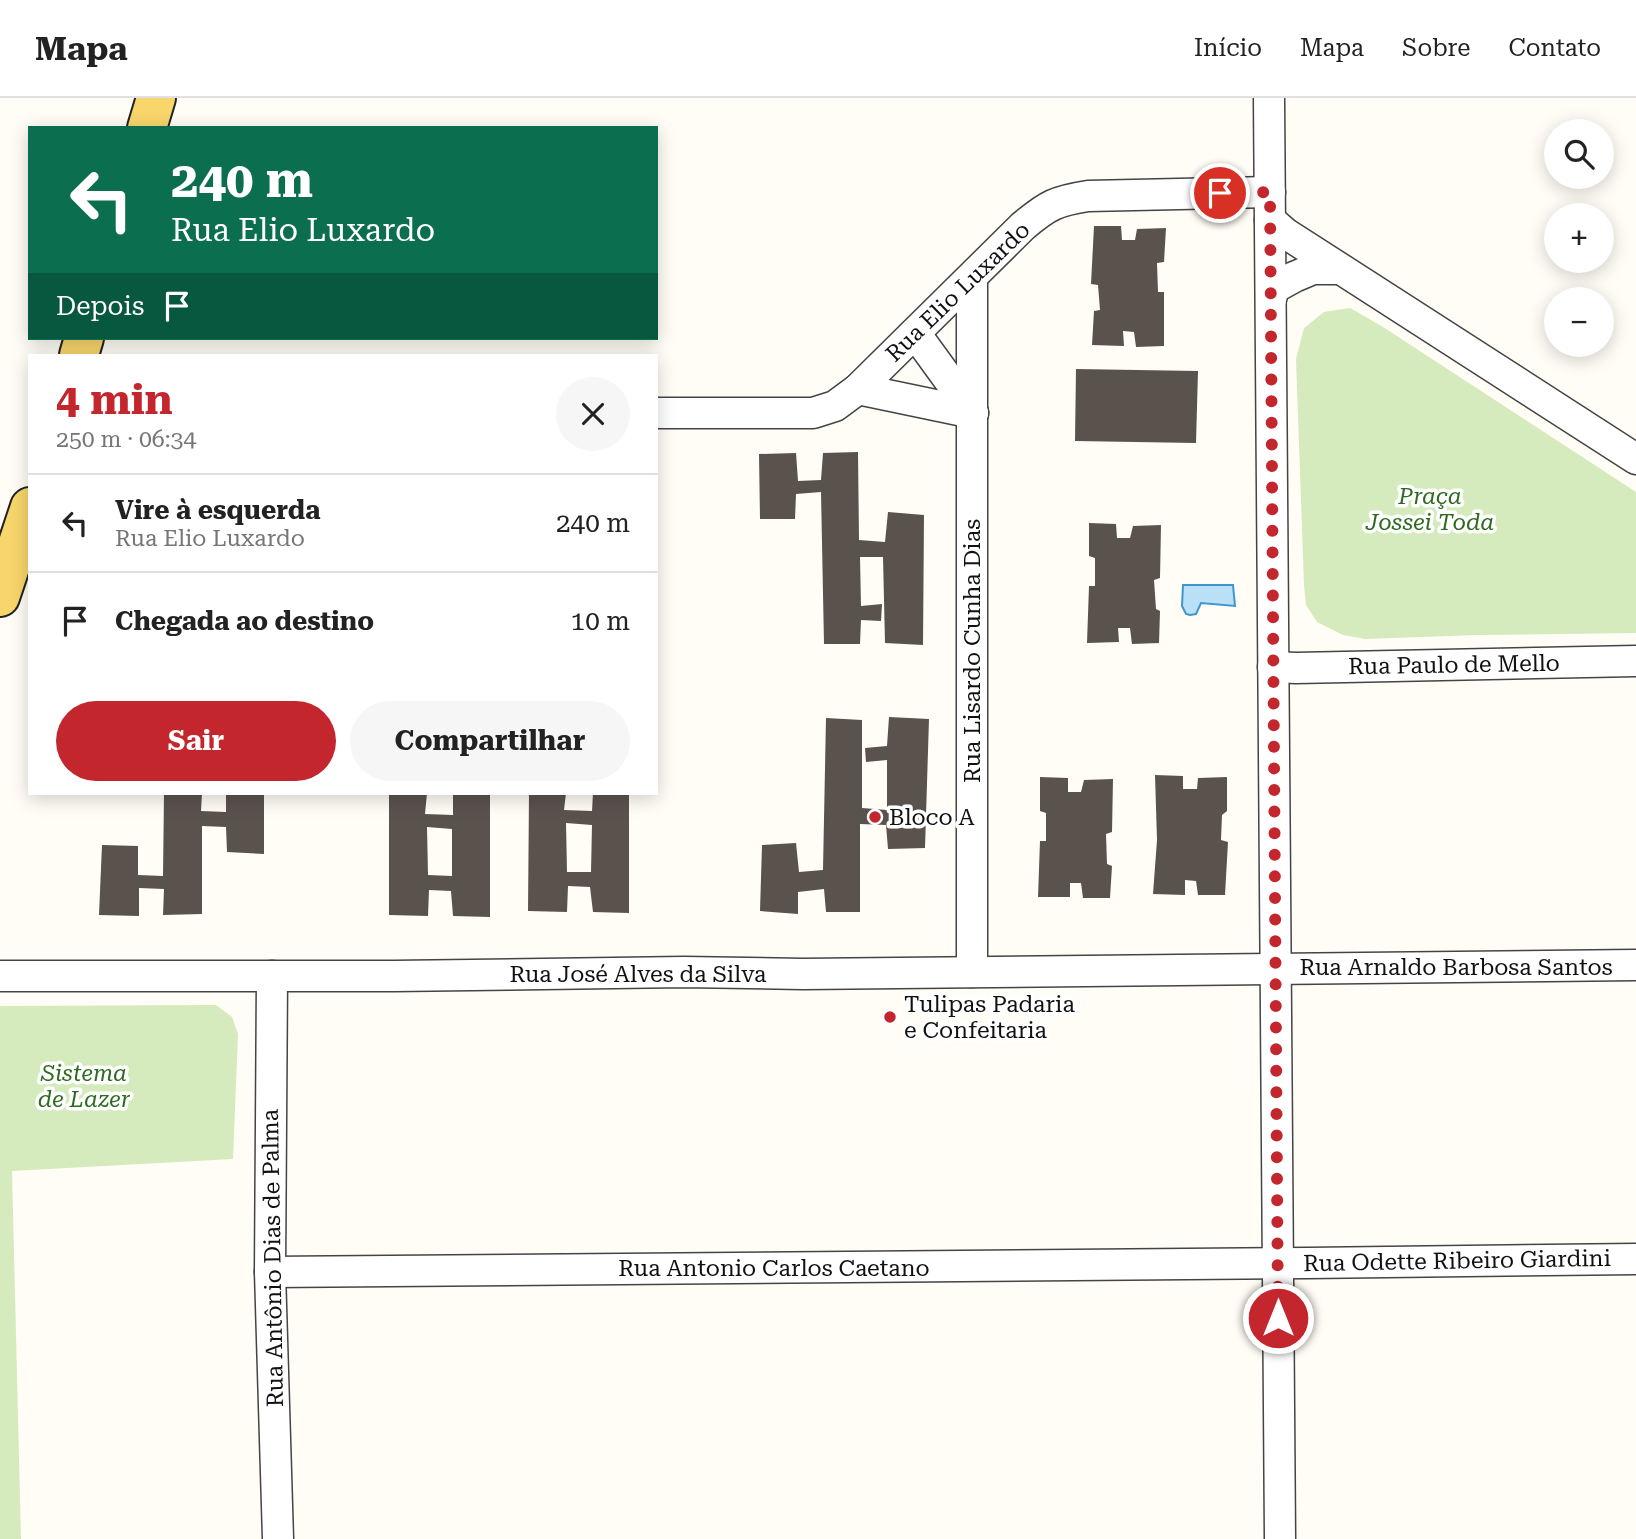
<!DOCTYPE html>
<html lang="pt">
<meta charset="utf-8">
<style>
body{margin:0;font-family:"Roboto Serif",serif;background:#f6f6f6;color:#222;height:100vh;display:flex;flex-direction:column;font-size:26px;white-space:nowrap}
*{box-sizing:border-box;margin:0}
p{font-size:23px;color:#767676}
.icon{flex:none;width:38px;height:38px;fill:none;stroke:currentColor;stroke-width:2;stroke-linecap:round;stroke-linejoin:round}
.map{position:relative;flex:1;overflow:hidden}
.drawer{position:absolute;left:28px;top:256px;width:630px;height:441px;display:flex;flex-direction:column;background:#fff;border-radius:0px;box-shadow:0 4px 18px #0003}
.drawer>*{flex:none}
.guide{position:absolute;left:28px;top:28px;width:630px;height:214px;border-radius:0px;box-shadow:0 4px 18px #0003;background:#0b6e4f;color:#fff;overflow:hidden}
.controls{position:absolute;left:1544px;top:21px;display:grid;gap:14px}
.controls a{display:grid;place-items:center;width:70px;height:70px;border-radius:50%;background:#fff;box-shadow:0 4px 18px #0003;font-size:35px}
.pin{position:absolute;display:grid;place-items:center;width:60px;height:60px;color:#fff;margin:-30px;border:4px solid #fff;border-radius:50%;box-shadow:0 2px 7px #0007}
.me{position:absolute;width:77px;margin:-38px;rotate:0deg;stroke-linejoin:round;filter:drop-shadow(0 0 5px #0008)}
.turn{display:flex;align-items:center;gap:24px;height:147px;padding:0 28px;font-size:32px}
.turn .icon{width:91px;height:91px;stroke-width:2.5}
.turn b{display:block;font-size:49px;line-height:60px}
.then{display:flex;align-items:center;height:66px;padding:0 28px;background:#0003;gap:14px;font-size:26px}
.round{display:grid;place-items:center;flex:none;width:74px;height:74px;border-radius:37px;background:#f6f6f6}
.summary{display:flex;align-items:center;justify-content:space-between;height:119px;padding:0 28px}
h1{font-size:42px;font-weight:700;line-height:52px;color:#c4262e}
.button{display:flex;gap:14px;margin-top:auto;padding:14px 28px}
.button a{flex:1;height:80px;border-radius:42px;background:#c4262e;color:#fff;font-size:28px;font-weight:700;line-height:80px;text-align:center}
.button a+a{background:#f6f6f6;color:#222}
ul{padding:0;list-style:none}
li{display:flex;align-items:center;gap:21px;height:98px;padding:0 28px;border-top:2px solid #e0e0e0}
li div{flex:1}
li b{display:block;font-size:26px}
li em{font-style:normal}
header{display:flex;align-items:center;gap:42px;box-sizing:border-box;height:98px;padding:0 35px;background:#fff;border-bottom:2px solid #e0e0e0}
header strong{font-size:33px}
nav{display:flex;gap:38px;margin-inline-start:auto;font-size:24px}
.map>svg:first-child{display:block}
</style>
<header>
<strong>Mapa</strong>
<nav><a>Início</a><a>Mapa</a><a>Sobre</a><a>Contato</a></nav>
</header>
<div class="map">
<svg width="1636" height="1441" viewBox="0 0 1636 1441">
<rect width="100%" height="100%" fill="#fffdf5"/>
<g fill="#d5ebbd">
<polygon points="1350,210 1383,229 1636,394 1636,535 1477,537 1365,541 1343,537 1317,524 1306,507 1304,487 1296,261 1304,230 1324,214"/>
<polygon points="216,907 232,919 238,936 233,1061 12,1073 21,1441 0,1441 0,908"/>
</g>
<polygon fill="#b9e0f7" stroke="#3f96cf" stroke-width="2" points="1183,487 1233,487 1235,508 1201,505 1196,516 1190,517 1186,516 1182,508"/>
<g fill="#5a524d" fill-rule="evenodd">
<polygon points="1094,128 1121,128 1122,142 1135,142 1137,131 1166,130 1164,164 1157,165 1158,194 1164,194 1164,248 1136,249 1134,234 1123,233 1124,248 1092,247 1094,213 1100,212 1098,187 1091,186"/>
<polygon points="1076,271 1198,273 1196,345 1075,343"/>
<polygon points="858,354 859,442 885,444 888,414 924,417 923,547 885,545 883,459 860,459 861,508 882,506 881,523 861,522 860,546 824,546 821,394 796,396 795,421 760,421 759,356 796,355 798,383 821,382 823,355"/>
<polygon points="1089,425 1116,426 1117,440 1130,440 1133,428 1161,427 1160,480 1154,482 1156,511 1160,513 1159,545 1132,546 1130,530 1118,530 1119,544 1087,545 1089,488 1095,488 1095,460 1089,458"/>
<polygon points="889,619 929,621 925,750 888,751 886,727 860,726 860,814 826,814 824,791 798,794 798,816 760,813 762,747 796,745 799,774 823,772 826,620 862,622 862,710 887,712 887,662 866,664 865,650 887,648"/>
<polygon points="1155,677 1183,678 1183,691 1197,691 1198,680 1227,679 1227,713 1222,717 1221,742 1228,744 1225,797 1198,797 1196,783 1185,782 1185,797 1153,796 1157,742"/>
<polygon points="1040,679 1068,680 1068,694 1081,694 1084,682 1113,681 1112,734 1106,736 1107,766 1112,768 1110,800 1083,800 1081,785 1070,785 1070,799 1038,799 1040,743 1046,743 1046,715 1040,713"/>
<polygon points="164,695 202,695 201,713 226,714 226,695 264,695 264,756 227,754 226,729 202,728 202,816 163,817 164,791 139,790 139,818 99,817 102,747 138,748 138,777 163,778"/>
<path d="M389,695H427L425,716L453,717V695H490V819L453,818L451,793L429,792L428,818L389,817ZM427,729L452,731V778L428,777Z"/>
<path d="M529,695H566L564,712L592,713L593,695H629V815L593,814L590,789L568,788L567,814L528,813ZM566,725L592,727L591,774H567Z"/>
</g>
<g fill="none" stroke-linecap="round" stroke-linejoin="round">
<g stroke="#444" stroke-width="33">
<g id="minor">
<polyline points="1269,0 1280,1441"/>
<polyline points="1270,122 1285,135 1636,361"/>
<polyline points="1271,201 1274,190 1294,179 1313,171 1340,171"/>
<polyline points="915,235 973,315"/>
<polyline points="858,291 973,315"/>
<path d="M656,315H813L835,308L858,291L1023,128C1048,107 1056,103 1088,98L1270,94"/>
<polyline points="1273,569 1296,570 1636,563"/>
<polyline points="972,874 972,180"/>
<polyline points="0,878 394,878 684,874 803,876 1636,867"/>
<polyline points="272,878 270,1174 278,1441"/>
<polyline points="270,1174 1308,1165 1636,1161"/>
</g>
</g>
<g stroke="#222" stroke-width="42">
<g id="major">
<polyline points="147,30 156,0"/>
<polyline points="79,257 84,240"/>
<polyline points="0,499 30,409"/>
</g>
</g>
<use href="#minor" stroke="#fff" stroke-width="30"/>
<use href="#major" stroke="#f9d66b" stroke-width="38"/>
</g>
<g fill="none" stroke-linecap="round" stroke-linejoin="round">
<polyline stroke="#c4262e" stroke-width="12" stroke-dasharray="0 21.6" points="1220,95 1270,94 1278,1220"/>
</g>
<g fill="#c4262e" stroke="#fff" stroke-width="2.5">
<circle cx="875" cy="719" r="7"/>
<circle cx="890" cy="919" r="7"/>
</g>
<g text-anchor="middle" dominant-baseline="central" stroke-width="7" stroke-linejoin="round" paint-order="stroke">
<g font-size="23" fill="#111" stroke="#fff">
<text transform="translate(958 194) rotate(-44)">Rua Elio Luxardo</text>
<text transform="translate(972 553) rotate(-90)">Rua Lisardo Cunha Dias</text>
<text transform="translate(1454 567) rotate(-1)">Rua Paulo de Mello</text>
<text x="1456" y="869">Rua Arnaldo Barbosa Santos</text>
<text x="638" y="876">Rua José Alves da Silva</text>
<text transform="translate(273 1160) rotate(-91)">Rua Antônio Dias de Palma</text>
<text transform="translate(1457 1163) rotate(-1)">Rua Odette Ribeiro Giardini</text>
<text x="774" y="1170">Rua Antonio Carlos Caetano</text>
</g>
<g font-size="23" font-style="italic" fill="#2f6b1f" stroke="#fff">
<text x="1430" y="398">Praça<tspan x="1430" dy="26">Jossei Toda</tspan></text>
<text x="84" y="975">Sistema<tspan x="84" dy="26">de Lazer</tspan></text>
</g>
<g font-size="23" fill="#111" stroke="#fff" text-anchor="start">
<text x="889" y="719">Bloco A</text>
<text x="904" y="906">Tulipas Padaria<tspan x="904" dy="26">e Confeitaria</tspan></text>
</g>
</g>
</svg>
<div class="controls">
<a><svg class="icon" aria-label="search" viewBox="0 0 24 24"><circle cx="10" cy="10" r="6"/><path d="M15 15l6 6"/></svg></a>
<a>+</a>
<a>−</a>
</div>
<div class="pin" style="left:1220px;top:95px;background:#d93025"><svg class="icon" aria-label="arrive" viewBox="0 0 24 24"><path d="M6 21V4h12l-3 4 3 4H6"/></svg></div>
<svg class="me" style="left:1278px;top:1220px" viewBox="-20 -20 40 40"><circle r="17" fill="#c4262e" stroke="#fff" stroke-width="3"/><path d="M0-11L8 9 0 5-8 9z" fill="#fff"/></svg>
<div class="guide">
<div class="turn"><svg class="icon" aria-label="left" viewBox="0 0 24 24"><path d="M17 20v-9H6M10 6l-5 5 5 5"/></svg><div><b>240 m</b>Rua Elio Luxardo</div></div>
<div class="then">Depois<svg class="icon" aria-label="arrive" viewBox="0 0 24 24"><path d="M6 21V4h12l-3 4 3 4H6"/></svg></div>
</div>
<section class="drawer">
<div class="summary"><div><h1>4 min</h1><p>250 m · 06:34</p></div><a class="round"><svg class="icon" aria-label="close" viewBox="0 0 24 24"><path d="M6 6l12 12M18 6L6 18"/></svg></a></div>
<ul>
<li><svg class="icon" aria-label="left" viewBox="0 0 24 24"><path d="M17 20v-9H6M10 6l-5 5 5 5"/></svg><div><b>Vire à esquerda</b><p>Rua Elio Luxardo</p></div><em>240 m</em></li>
<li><svg class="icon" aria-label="arrive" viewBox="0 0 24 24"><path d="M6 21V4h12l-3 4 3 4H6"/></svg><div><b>Chegada ao destino</b></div><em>10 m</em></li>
</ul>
<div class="button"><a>Sair</a><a>Compartilhar</a></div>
</section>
</div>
